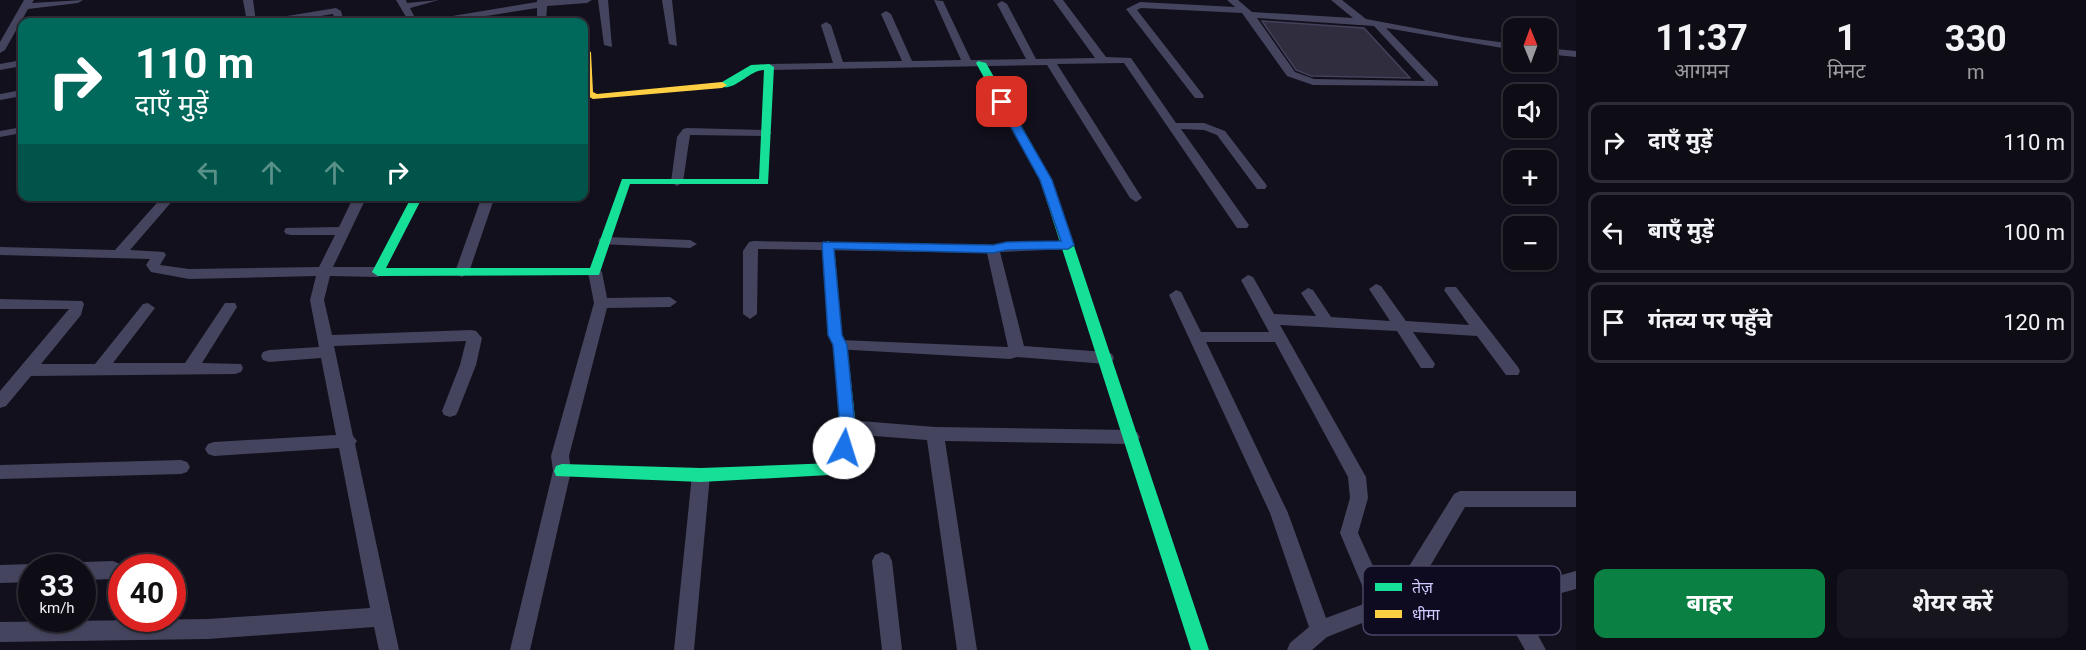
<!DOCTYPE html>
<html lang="hi">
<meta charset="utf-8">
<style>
body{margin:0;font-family:Roboto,"Noto Sans Devanagari",sans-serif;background:#17151e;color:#f1f3f6;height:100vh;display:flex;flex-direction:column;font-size:22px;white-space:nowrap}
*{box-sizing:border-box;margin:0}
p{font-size:20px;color:#9b9ba0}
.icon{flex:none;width:33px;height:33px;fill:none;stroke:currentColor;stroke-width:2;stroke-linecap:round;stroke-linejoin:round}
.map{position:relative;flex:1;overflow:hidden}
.details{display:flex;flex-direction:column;background:#0e0c15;width:510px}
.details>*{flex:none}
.banner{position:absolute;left:18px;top:18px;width:570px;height:183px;border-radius:12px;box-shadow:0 2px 4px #0004,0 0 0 2px #2e2c34;background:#00695c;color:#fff;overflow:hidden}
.needle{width:39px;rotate:359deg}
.buttons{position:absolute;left:1503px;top:18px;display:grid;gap:12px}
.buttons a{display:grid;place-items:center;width:54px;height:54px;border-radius:12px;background:#0e0c15;box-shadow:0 2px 4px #0004,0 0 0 2px #2e2c34;font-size:30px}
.speed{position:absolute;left:18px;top:554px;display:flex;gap:12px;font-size:30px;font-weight:700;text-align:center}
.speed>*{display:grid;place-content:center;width:78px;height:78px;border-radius:50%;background:#0e0c15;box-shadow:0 2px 4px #0004,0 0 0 2px #2e2c34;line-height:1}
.speed small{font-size:15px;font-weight:400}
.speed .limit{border:9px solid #d22;background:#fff;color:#111}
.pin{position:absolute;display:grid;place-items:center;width:51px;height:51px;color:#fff;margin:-26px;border-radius:12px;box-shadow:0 3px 9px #0006}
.me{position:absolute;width:66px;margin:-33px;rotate:5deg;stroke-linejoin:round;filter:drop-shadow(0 0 4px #0008)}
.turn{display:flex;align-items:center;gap:21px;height:126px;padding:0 18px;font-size:27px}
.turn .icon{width:78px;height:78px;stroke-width:2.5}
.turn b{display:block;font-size:42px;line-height:51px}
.lanes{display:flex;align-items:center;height:57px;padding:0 18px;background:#0003;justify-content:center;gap:30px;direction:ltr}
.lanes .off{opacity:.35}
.eta{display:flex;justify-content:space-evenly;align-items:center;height:102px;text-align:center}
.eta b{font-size:36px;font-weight:700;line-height:42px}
.button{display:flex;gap:12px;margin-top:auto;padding:12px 18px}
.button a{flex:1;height:69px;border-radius:12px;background:#0b8043;color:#fff;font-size:24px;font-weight:700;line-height:69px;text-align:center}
.button a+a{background:#17151e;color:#f1f3f6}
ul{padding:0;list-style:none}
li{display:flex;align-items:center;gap:18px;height:81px;margin:0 12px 9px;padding:0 6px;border:3px solid #2e2c34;border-radius:12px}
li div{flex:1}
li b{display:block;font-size:22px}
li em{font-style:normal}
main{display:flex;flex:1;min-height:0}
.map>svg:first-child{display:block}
</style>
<main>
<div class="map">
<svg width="1576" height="650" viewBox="0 0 1576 650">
<rect width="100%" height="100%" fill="#12101c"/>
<polygon fill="#302d3f" stroke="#44415b" stroke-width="1.5" points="1262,21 1364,28 1410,78 1311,76 1296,70"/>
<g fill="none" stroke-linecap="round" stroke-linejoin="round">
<g fill="#44445e" fill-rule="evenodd">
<polygon points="24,0 34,0 32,3 83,0 78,3 28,9 5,50 0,53 0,42"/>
<polygon points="243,0 253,0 256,22 247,22"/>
<polygon points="396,0 406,0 407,3 439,0 410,8 417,22 409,22"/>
<polygon points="537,0 592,0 587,3 547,6 546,22 537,22 537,8 448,22 429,22 434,19 537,2"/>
<polygon points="598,0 608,0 612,47 604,45"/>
<polygon points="662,0 672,0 677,46 669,44"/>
<polygon points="934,0 943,1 971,60 1026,59 997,4 1002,1 1007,4 1036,59 1095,58 1053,0 1063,0 1106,57 1131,58 1176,123 1204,123 1225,131 1265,183 1267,186 1265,189 1257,189 1217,135 1204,130 1181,129 1249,225 1247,228 1237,228 1124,63 1057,64 1142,198 1136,202 1130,198 1047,65 769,70 764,67 769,64 833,63 821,25 826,22 831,25 843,62 902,61 881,14 886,11 891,14 912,61 961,60"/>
<path d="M1227,0H1238L1252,12L1353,18L1331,0H1342L1366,19L1462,37L1514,44V50L1386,28L1438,82V86L1313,85L1287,76L1242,13L1141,8L1137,10L1204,96L1203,98H1195L1126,9L1140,2L1235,7ZM1257,18L1374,26L1425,81L1314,79L1295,72Z"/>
<polygon points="336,8 341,11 344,22 336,22 333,14 283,22 264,22 269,19"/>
<polygon points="1546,48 1576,51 1576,57 1546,54"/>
<polygon points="22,60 22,66 0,70 0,64"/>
<polygon points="22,90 22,96 0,100 0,94"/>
<polygon points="22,127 22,133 0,137 0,131"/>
<polygon points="687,128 766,130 772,133 766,136 690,135 683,182 677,186 671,182 677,137 683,129"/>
<polygon points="163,196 173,196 174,199 130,250 164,252 166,255 160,265 189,269 319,267 335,235 291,235 286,234 284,231 286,228 339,227 354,196 367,196 333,267 378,267 385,272 378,277 330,276 324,300 332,335 471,330 476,331 482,338 476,365 458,411 456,415 450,417 444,415 442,411 460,365 466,341 334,346 353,436 357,441 355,444 399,650 379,650 374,627 208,639 0,642 0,622 208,619 370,608 339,448 214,456 208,454 205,449 208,444 214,442 336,435 321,358 269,362 263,360 261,356 263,352 269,350 319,347 310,300 316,276 189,279 151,272 146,265 150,259 0,255 0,247 115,250"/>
<polygon points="482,196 495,196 469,272 462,277 457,275 455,272"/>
<polygon points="605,237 690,240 697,244 690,248 600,244 598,241 600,238"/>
<polygon points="754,241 993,245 1007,242 1073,242 1075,245 1068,249 1000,252 1024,346 1106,352 1112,354 1114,358 1112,362 1106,364 1017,357 1010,359 835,349 832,345 835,341 840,340 1008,347 987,253 758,249 757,314 750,319 743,314 743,251 749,242"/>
<polygon points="595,267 602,272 607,298 670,297 677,302 670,307 607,308 569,456 571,471 530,650 510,650 553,471 551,456 594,303 588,272"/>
<path d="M1248,275L1253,277L1274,314L1316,316L1301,293L1308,288L1313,290L1331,317L1390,321L1369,289L1376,284L1381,286L1406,321L1469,325L1444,290L1446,287H1456L1518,367L1520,371L1518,375H1506L1477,336L1413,332L1435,364L1433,368H1421L1397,331L1280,325L1366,477L1368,498L1358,533L1386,595L1393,592L1454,494L1460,491H1576V507H1465L1416,590L1509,595L1539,581L1576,571V589L1543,598L1523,608L1546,650H1525L1504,613L1400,608L1327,637L1312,650H1287L1290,643L1309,627L1270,513L1169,295L1176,290L1181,292L1201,332H1269L1241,280ZM1206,342H1275L1348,477L1350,498L1340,533L1369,602L1326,618L1288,513Z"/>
<polygon points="0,299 82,301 84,304 81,315 41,364 95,364 143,304 148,303 155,308 113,363 185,363 225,303 235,303 237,307 202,363 241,364 243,368 241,372 235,374 31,376 6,406 0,408 0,391 69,309 0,309"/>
<polygon points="848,420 935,427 1131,430 1137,432 1140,437 1137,442 1131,444 945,441 977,650 957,650 927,440 848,434 842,432 840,427 842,422"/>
<polygon points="181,460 187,462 190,467 187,472 181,474 0,479 0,465"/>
<polygon points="701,468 707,470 710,475 694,650 674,650 692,475 695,470"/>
<polygon points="882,552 889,555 892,561 902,650 882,650 872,561 875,555"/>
<polygon points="113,561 120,564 120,576 113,579 82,580 82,567 74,567 82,562"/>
<polygon points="32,564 39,567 32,567 32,582 0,583 0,565"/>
</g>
<g fill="#16e098" fill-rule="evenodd">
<polygon points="978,61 986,63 1052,180 1209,650 1191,650 1040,180 976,63"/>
<path d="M769,64L774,67L768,184H630L599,275L378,276L372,272L412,196H423L386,268H590L622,179H759L764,70C748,70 733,95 717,85L751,65Z"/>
<polygon points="828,241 834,245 842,335 847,345 856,427 847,474 701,482 556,476 554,471 556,466 562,464 701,468 834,463 840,427 833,345 828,335 822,245"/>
</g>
<polygon fill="#ffcf43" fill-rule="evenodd" points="584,49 591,52 593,92 597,94 722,82 727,85 722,88 593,99 584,94"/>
</g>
<polygon fill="#1a73e8" stroke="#114b97" stroke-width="1.5" points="999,100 1007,102 1052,180 1074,245 1068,249 1007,250 993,253 834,249 842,335 847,345 855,427 850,452 844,454 839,452 836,448 840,427 833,345 828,335 822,245 823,242 993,245 1007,242 1061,241 1040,180 997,102"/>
<rect x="1363" y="566" width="198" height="69" rx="9" fill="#0e0b21" stroke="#484564" stroke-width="1.5"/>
<rect x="1375" y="583" width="27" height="8" fill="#16e098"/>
<rect x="1375" y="610" width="27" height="8" fill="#ffcf43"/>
<g font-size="16" fill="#cfcbff">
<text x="1412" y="593">तेज़</text>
<text x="1412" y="620">धीमा</text>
</g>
</svg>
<div class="buttons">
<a><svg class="needle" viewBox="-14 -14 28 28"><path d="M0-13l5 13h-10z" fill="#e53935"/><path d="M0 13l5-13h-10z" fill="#9b9ba0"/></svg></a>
<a><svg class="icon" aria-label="sound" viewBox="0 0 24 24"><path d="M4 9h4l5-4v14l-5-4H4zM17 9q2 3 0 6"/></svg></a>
<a>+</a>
<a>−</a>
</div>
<div class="speed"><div>33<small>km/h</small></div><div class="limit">40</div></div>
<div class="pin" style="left:1002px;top:102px;background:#d93025"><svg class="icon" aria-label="arrive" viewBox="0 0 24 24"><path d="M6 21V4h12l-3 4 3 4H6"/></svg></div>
<svg class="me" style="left:844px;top:448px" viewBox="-20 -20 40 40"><circle r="19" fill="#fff"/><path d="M0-13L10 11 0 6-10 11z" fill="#1a73e8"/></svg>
<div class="banner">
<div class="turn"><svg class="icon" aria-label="right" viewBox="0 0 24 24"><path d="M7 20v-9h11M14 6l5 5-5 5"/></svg><div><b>110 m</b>दाएँ मुड़ें</div></div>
<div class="lanes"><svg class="icon off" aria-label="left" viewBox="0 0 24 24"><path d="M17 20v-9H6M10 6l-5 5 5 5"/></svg><svg class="icon off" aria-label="ahead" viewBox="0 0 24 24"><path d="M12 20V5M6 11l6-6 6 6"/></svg><svg class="icon off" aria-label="ahead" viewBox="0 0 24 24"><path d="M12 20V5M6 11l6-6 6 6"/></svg><svg class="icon" aria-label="right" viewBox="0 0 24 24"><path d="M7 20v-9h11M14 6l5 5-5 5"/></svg></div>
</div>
</div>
<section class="details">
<div class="eta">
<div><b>11:37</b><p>आगमन</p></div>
<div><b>1</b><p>मिनट</p></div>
<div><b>330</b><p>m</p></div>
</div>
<ul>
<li><svg class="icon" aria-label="right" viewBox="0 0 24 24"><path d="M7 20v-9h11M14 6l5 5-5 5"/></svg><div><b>दाएँ मुड़ें</b></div><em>110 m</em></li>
<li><svg class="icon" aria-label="left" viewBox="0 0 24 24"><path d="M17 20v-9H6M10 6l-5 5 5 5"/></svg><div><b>बाएँ मुड़ें</b></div><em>100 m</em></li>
<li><svg class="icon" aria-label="arrive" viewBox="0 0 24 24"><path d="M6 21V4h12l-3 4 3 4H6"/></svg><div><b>गंतव्य पर पहुँचे</b></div><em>120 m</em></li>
</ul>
<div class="button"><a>बाहर</a><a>शेयर करें</a></div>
</section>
</main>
